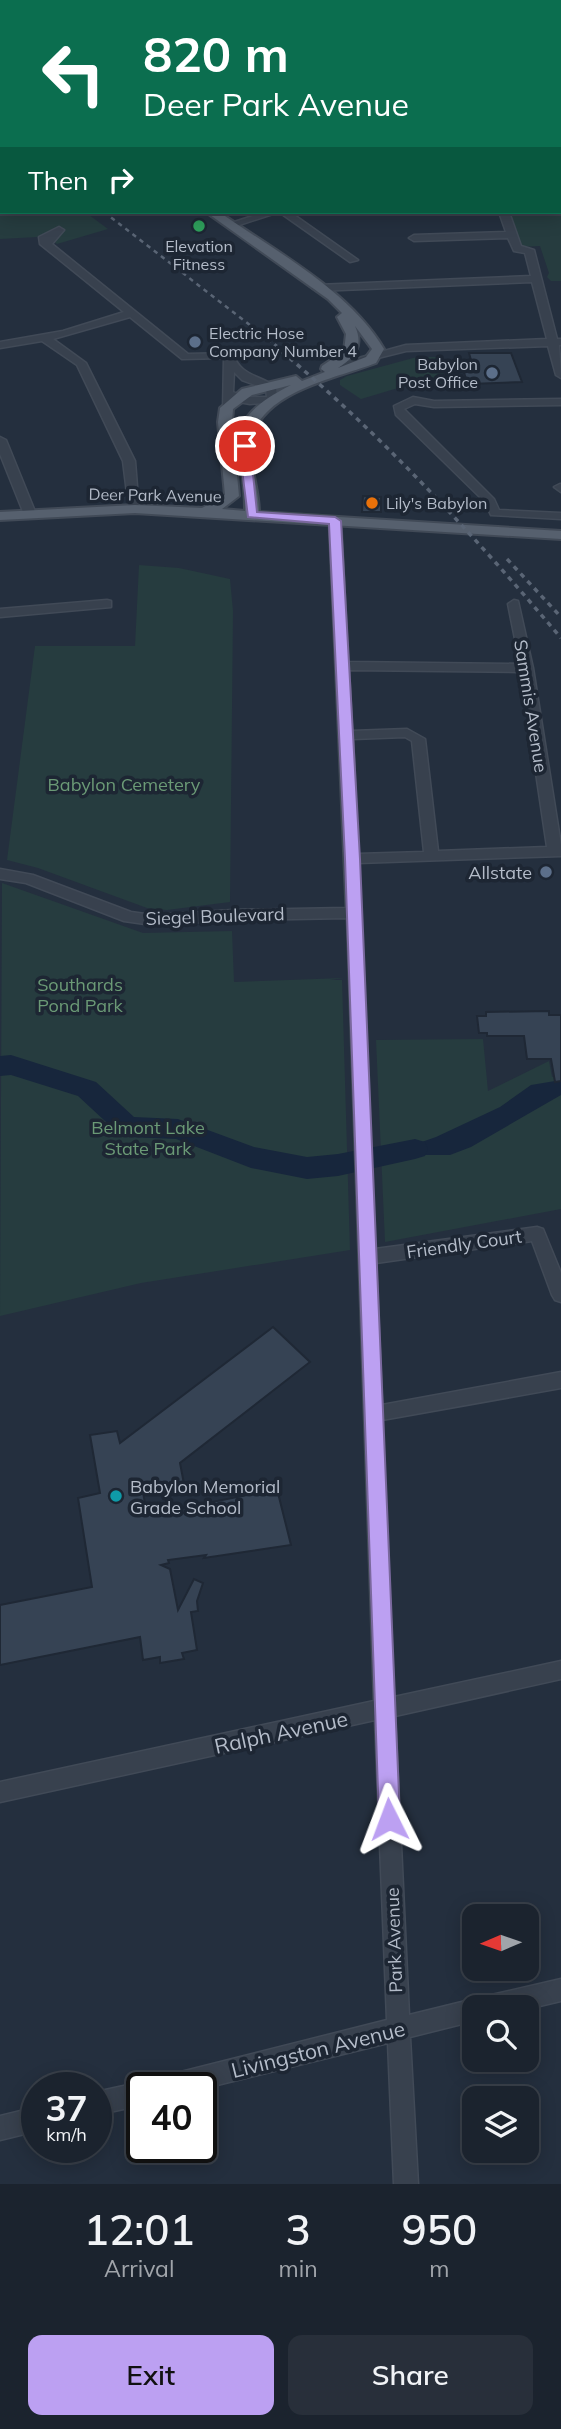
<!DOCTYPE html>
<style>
body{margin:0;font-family:Mulish,sans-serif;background:#282f3a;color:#f1f3f6;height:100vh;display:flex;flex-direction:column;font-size:26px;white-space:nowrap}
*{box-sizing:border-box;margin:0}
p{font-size:23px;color:#a0a4aa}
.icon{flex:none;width:38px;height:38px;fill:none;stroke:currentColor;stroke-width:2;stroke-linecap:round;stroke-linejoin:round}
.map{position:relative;height:2184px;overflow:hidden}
.side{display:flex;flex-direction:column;background:#1b232e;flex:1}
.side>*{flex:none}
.hud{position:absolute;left:0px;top:0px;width:562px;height:214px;box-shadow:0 4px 18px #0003,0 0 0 2px #39404a;background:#0b6e4f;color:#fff;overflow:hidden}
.needle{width:46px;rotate:268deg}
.buttons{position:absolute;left:462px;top:1904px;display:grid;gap:14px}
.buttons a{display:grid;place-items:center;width:77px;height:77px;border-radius:14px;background:#1b232e;box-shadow:0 4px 18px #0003,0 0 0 2px #39404a;font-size:35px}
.speed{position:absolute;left:21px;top:2072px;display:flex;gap:14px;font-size:35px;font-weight:700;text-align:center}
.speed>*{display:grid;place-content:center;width:91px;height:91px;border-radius:50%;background:#1b232e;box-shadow:0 4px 18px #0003,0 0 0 2px #39404a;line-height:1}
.speed small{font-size:18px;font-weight:400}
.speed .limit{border:4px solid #111;border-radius:10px;background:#fff;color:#111}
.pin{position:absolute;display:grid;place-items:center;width:60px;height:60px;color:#fff;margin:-30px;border:4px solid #fff;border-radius:50%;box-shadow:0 2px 7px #0007}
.me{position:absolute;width:77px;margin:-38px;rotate:357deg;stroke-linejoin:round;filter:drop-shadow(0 0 5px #0008)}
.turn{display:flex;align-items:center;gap:24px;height:147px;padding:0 28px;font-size:32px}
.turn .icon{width:91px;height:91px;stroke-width:2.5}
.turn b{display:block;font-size:49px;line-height:60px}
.then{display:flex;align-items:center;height:66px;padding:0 28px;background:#0003;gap:14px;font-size:26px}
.eta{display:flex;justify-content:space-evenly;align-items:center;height:119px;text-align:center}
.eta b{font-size:42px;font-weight:600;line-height:49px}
.cta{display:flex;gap:14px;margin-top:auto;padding:14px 28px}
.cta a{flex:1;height:80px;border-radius:14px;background:#bca0f2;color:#111;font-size:28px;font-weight:600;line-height:80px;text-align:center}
.cta a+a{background:#282f3a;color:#f1f3f6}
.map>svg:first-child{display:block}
</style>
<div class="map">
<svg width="561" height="2184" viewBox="0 0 561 2184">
<rect width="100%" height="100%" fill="#242f3e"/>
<g fill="#263c3f">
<polygon points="0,146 2,212 85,212 108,229 57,244 45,233 37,237 0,239"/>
<polygon points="561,196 561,281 551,281 547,277 549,273 540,246 520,247 508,212 560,212"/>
<polygon points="417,357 439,357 448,388 408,385 361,399 340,385 340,380 347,376"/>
<polygon points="139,565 179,568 230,579 233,611 230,902 167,910 147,908 38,868 7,860 35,646 135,646"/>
<polygon points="2,883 143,933 232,931 234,982 344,978 330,980 342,980 350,1250 141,1283 0,1316"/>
<polygon points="483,1039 488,1091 549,1061 552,1077 561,1073 561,1209 385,1242 376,1040"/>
</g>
<polygon fill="#17263c" points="561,1080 561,1095 471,1147 450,1155 423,1155 381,1165 381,1149 416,1144 436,1137 500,1107 531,1085"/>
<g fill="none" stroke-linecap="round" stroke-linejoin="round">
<polyline stroke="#17263c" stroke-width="2.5" points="0,77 2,75"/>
<polygon fill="#17263c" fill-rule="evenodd" points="11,1055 96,1082 134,1117 178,1119 254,1147 307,1157 338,1154 415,1139 425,1142 428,1149 425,1156 415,1159 338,1176 307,1179 251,1168 176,1139 128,1137 119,1134 78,1096 11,1075 0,1076 0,1056"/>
</g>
<g fill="#364354" stroke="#1f2835" stroke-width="2">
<polygon points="469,353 511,353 522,382 470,384 469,379 466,379 462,366 472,364"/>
<polygon points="363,496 381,497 381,512 362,512"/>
<polygon points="549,1011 549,1015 561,1015 561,1081 555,1082 551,1059 527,1059 524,1036 487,1036 487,1033 479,1033 477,1016 486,1016 486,1012"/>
<polygon points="273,1327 310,1362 180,1463 184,1484 143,1492 147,1515 277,1489 291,1545 204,1558 206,1555 168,1560 169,1563 161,1565 170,1569 178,1610 194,1579 203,1583 197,1601 198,1611 191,1612 197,1650 182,1653 184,1659 160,1663 160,1657 143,1660 140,1637 0,1665 0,1605 92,1587 78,1498 100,1493 90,1435 117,1431 120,1443"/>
</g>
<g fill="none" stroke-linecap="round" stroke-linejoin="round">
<g stroke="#414a57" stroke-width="3">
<g id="minor">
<polygon points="80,0 96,2 82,2"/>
<polygon points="266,0 283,0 286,2 268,2"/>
<rect x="464" y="0" width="8" height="2"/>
<rect x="560" y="38" width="1" height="4"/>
<polygon points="560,76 561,77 561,83 560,82"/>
<polygon points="265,212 279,212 230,228 225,225"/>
<polygon points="279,212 290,212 358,260 350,262"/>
<polygon points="499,212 509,212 521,246 534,250 557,339 561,339 561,345 559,345 561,378 556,375 548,346 406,351 322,372 322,368 406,345 547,339 532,282 317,291 312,288 317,285 531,276 525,253 514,251 508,238 414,241 409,238 414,235 506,232"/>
<path d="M59,227L64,230L52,244L188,354L233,353C239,376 260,375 276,387L277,402L250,404L233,401L231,410H223L224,358L182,359L130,317L53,339L86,363L135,461L139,511H131L129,509L123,461L77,365L42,341L0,348V342L63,331L124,312L40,244L39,237ZM234,372L242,380L266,389L267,397H244L233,392Z"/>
<polygon points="413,397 434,401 561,399 561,405 434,407 415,404 404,409 494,499 499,510 561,513 561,519 491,515 485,502 396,415 394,406"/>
<polygon points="0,437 6,440 36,514 34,516 30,517 24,514 0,454"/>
<polygon points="560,484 561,484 561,492 554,487"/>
<path d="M335,518L341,521L348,662L520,664L508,604L514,600L518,601L533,668L561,845V856L358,863L375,1249L537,1227L543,1229L561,1273V1302L555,1300L552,1295L532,1241L376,1263L382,1405L561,1372V1388L382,1420L394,1697L561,1661V1679L395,1716L409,2015L474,1999L478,2001L487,1996L561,1979V2001L527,2009L474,2007V2021L410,2037L418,2184H394L388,2043L201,2089L142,2088V2105L96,2115V2092L142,2082L150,2086L153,2080L161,2077L387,2020L375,1720L0,1802V1782L374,1701L347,918L234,920L152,925L124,921L26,883L0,879V869L33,875L131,912L152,915L234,910L346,908L329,521ZM349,670L521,672L547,847L438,851L425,739L407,729L352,731ZM405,737L412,741L424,852L358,854L353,739Z"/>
<polygon points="107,600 111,601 111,607 0,617 0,609"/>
<polygon points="37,2107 37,2131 0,2140 0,2116"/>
</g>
</g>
<g stroke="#414a57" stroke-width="4">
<g id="major">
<rect x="0" y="27" width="2" height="6"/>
<rect x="0" y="62" width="2" height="7"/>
<rect x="0" y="85" width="2" height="6"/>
<rect x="560" y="142" width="1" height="6"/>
<rect x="560" y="190" width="1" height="6"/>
<path d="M206,212H219C275,251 349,290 384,349L376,363C337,378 259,392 252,441C248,464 259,488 259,512L561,531V539L135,513L0,520V512L135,505L202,508L225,495L218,422L220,408L242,389L296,376L302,381L325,372L321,369L322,366L344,351L346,334L337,317L342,313L328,299ZM355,326L372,349L366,357L338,368C355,357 364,346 355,326ZM291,385C214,424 246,445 245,511L222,509L239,496L232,422L233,409L252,395Z"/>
</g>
</g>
<use href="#minor" fill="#38414e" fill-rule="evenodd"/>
<use href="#major" fill="#56606e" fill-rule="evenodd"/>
<polyline stroke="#5a6575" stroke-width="2.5" stroke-dasharray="4.5 4.5" stroke-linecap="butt" points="104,212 277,346"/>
<g stroke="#5a6575" stroke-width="3.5" stroke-dasharray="5 5" stroke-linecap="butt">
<path d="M274,345C380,433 472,533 561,638"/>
<polyline points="507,559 561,617"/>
</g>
</g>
<polygon fill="#bca0f2" stroke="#7a689d" stroke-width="2" points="245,442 250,446 257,512 335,517 341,521 360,859 400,1819 397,1827 389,1830 382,1827 379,1819 345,859 329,524 248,517 239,446"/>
<circle fill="#2e9e5b" stroke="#1d2633" stroke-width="2.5" cx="199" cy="226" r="7"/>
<g fill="#5c6f8a" stroke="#1d2633" stroke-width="2.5">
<circle cx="195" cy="342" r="7"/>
<circle cx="492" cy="373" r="7"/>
<circle cx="546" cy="872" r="7"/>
</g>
<circle fill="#e8710a" stroke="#1d2633" stroke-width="2.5" cx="372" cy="503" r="7"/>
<circle fill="#0f9aa8" stroke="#1d2633" stroke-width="2.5" cx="116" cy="1496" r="7"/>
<g text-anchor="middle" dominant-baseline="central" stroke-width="7" stroke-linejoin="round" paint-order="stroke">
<g font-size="16" fill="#b4bcc9" stroke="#1d2633" text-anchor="start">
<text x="199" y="246" text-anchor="middle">Elevation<tspan x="199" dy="18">Fitness</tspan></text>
<text x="209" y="333">Electric Hose<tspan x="209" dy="18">Company Number 4</tspan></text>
<text x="478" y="364" text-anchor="end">Babylon<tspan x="478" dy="18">Post Office</tspan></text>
<text x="386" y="503">Lily's Babylon</text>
</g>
<g font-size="16" fill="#b4bcc9" stroke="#1d2633">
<text transform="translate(155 495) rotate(1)">Deer Park Avenue</text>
</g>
<g font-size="18" fill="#b4bcc9" stroke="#1d2633">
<text transform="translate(531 706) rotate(81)">Sammis Avenue</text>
<text transform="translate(215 916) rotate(-2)">Siegel Boulevard</text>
<text transform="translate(464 1244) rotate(-8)">Friendly Court</text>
<text transform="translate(394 1940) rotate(-92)">Park Avenue</text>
</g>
<g font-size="18" fill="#6b9a76" stroke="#1d2633">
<text x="124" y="784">Babylon Cemetery</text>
<text x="80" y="984">Southards<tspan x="80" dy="21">Pond Park</tspan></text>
<text x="148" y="1127">Belmont Lake<tspan x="148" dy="21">State Park</tspan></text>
</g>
<g font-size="18" fill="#b4bcc9" stroke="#1d2633" text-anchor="end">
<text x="532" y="872">Allstate</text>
<text x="130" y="1486" text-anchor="start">Babylon Memorial<tspan x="130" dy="21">Grade School</tspan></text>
</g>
<g font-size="21" fill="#b4bcc9" stroke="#1d2633">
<text transform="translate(281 1732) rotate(-12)">Ralph Avenue</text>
<text transform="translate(318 2049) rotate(-14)">Livingston Avenue</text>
</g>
</g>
</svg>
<div class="buttons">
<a><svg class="needle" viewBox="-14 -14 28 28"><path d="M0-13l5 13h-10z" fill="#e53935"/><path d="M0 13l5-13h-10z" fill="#a0a4aa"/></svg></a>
<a><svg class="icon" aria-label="search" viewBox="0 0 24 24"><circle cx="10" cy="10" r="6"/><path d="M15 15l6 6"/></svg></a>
<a><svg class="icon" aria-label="layers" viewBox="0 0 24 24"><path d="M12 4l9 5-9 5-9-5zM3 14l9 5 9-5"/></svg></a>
</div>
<div class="speed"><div>37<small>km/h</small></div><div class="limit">40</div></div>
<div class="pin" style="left:245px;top:446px;background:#d93025"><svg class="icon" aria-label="arrive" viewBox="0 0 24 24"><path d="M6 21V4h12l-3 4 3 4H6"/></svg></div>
<svg class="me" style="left:389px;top:1819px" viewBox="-20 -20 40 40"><path d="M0-17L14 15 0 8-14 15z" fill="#bca0f2" stroke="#fff" stroke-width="4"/></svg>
<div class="hud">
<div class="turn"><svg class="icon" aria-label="left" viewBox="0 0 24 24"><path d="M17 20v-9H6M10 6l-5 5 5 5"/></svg><div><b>820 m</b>Deer Park Avenue</div></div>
<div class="then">Then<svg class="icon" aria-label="right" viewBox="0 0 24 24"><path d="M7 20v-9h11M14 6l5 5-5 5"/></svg></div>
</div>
</div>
<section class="side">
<div class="eta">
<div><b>12:01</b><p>Arrival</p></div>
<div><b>3</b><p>min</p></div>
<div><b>950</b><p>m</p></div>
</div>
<div class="cta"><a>Exit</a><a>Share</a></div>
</section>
